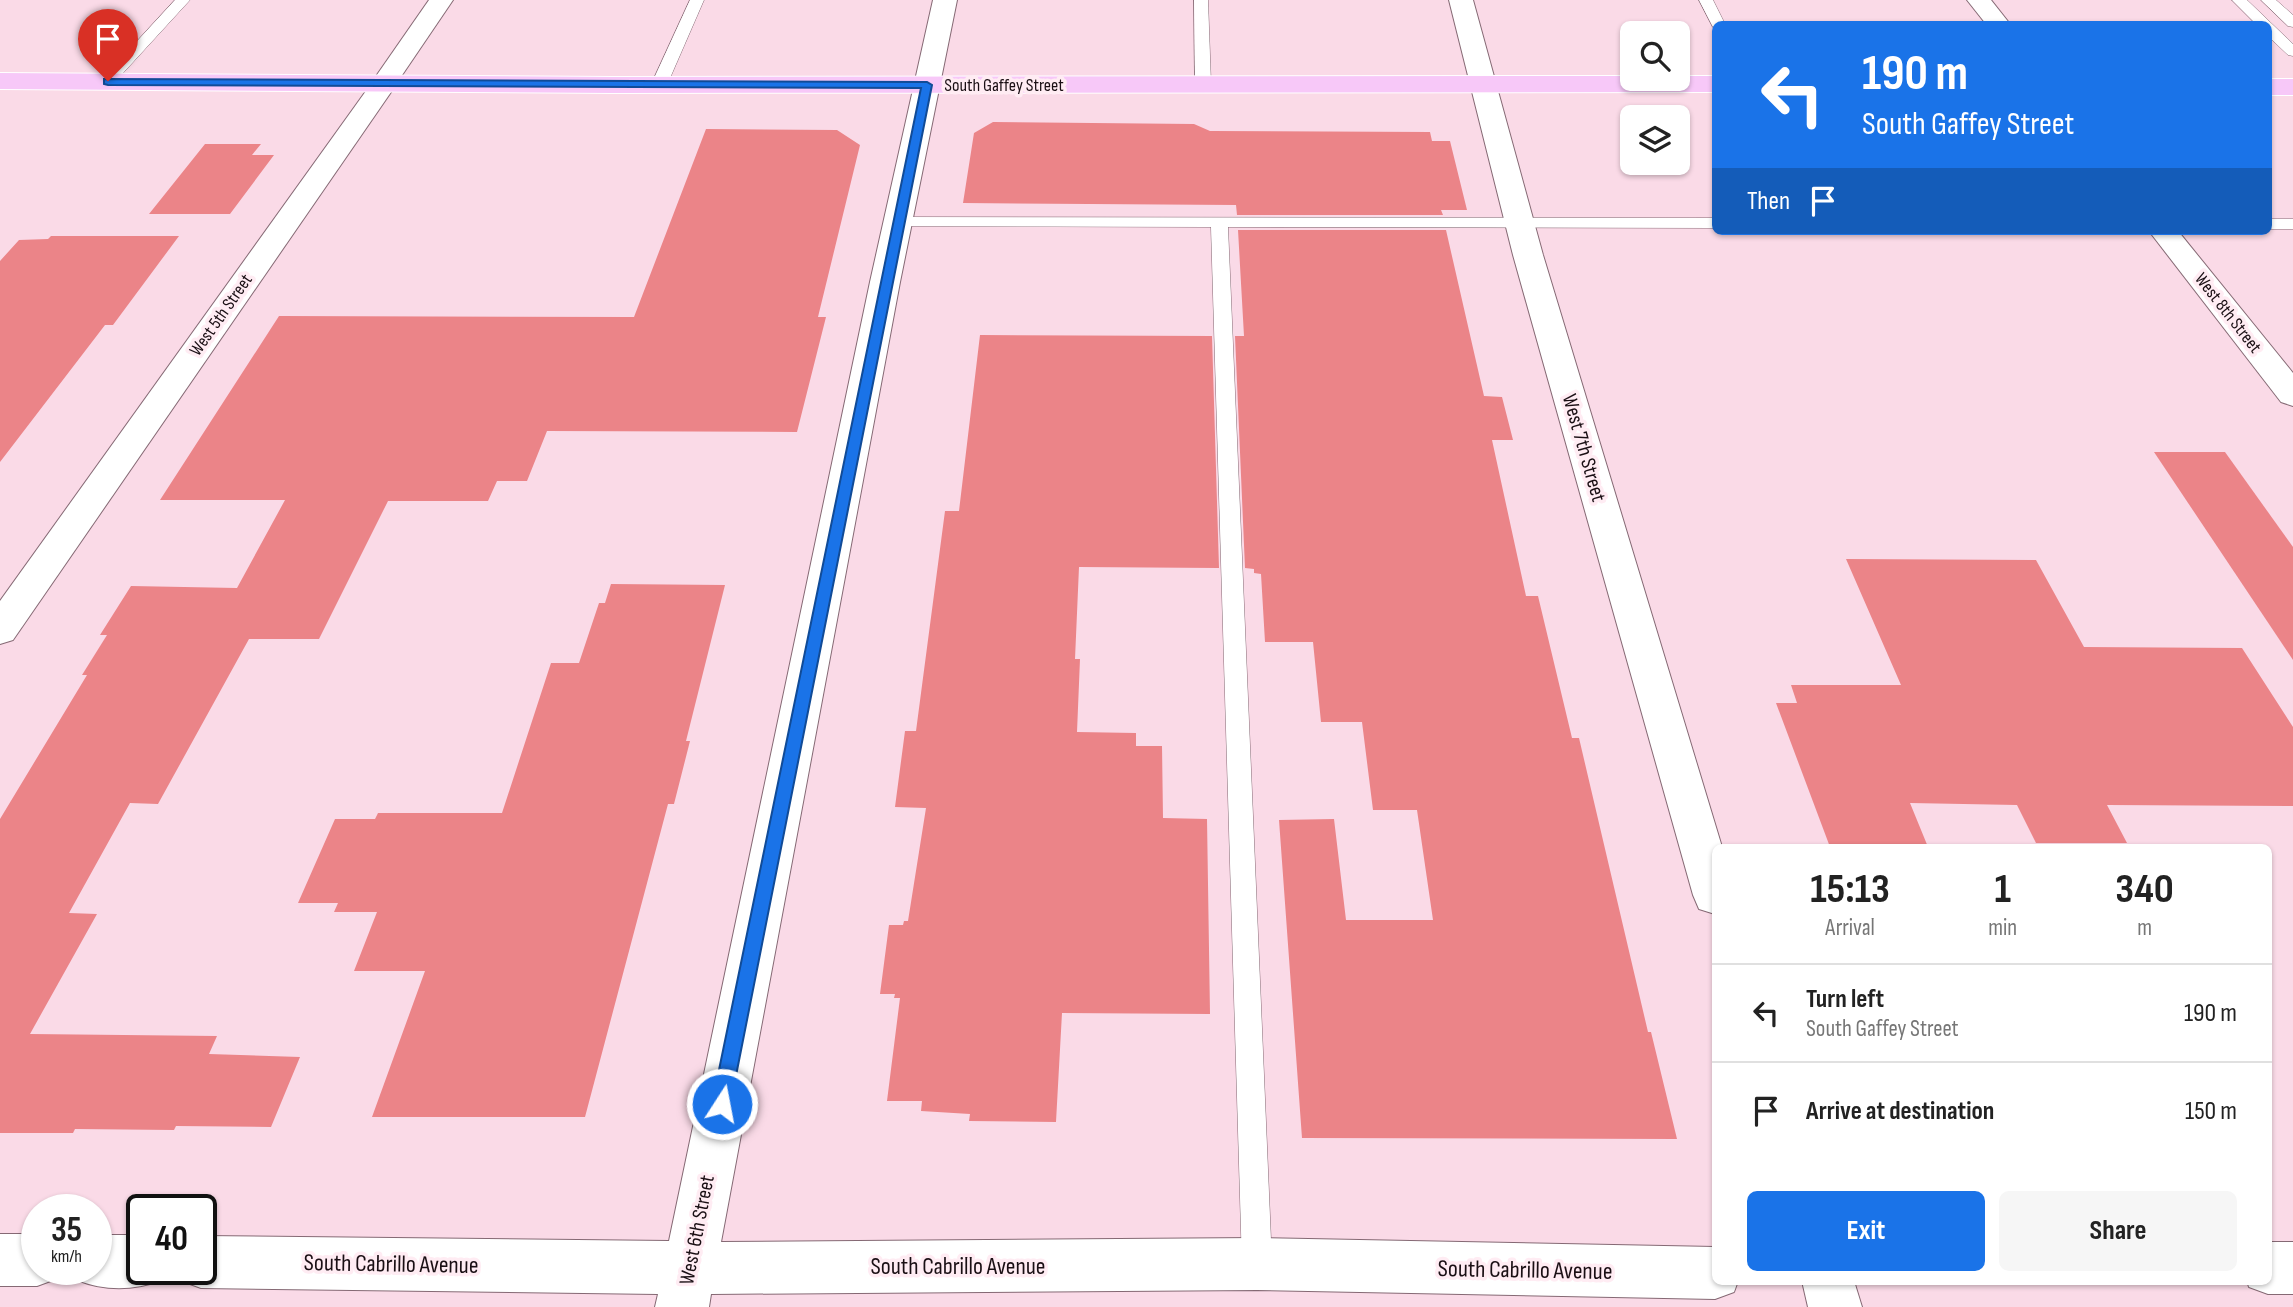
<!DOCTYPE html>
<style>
body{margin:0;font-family:"Sofia Sans Condensed",sans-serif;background:#f6f6f6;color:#222;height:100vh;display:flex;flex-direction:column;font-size:26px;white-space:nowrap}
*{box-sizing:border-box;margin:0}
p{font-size:23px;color:#767676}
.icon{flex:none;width:38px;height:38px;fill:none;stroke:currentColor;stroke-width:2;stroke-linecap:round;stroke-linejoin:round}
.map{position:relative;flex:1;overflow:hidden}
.drawer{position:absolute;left:1712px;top:844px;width:560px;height:441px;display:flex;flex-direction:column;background:#fff;border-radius:10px;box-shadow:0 2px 5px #0004}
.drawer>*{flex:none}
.top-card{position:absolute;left:1712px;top:21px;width:560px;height:214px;border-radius:10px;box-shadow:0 2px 5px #0004;background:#1a73e8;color:#fff;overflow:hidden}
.fabs{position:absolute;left:1620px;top:21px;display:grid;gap:14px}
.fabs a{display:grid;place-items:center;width:70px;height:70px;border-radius:10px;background:#fff;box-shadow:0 2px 5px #0004;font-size:35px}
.speed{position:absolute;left:21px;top:1194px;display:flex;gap:14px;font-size:35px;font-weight:700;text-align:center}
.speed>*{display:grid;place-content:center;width:91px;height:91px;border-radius:50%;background:#fff;box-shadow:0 2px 5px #0004;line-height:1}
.speed small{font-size:18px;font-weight:400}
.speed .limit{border:4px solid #111;border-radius:10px;background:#fff;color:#111}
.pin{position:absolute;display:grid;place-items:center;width:60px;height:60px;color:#fff;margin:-72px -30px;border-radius:50% 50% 50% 0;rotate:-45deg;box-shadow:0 0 7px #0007}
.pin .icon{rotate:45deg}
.me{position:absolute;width:77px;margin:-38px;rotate:11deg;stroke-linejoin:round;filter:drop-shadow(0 0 5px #0008)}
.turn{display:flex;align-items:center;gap:24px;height:147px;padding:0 35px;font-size:32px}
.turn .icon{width:91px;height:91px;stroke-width:2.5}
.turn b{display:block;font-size:49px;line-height:60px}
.then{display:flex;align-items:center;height:66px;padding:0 35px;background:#0003;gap:14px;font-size:26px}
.eta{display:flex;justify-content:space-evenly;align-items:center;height:119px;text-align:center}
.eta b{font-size:42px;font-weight:700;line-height:49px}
.action{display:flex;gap:14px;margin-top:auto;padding:14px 35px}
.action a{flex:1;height:80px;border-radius:10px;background:#1a73e8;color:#fff;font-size:28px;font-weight:700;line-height:80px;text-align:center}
.action a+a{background:#f6f6f6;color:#222}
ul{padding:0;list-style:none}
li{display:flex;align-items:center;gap:21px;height:98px;padding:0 35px;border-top:2px solid #e0e0e0}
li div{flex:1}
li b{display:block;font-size:26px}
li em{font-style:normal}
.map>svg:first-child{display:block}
</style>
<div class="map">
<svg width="2293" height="1307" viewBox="0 0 2293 1307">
<rect width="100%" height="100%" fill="#fadae7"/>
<g fill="#eb8488">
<polygon points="993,122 1194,124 1210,131 1430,132 1432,141 1450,141 1467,210 1441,210 1443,215 1237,215 1236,205 963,203 974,133"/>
<polygon points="706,129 837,130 860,145 818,317 826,317 797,432 547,431 527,481 497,481 488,501 388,501 319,639 249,639 158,804 130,803 69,913 97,914 30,1034 217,1036 209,1054 300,1057 271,1127 176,1126 174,1130 75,1129 73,1133 0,1133 0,819 87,675 82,675 107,635 100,635 131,586 237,588 285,500 160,500 279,316 634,317"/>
<polygon points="205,144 261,144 252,155 274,155 230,214 149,214"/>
<polygon points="1238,230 1446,230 1484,396 1502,397 1513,440 1492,440 1526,596 1538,596 1572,738 1579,738 1648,1032 1651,1032 1677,1139 1302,1138 1279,820 1334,819 1346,920 1433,920 1417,810 1373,810 1362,722 1321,722 1313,642 1265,642 1261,574 1254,573 1254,569 1245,568 1235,336 1244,336"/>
<polygon points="51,236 179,236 113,325 105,325 0,462 0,261 19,240 48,239"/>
<polygon points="980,335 1212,336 1219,568 1079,567 1075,659 1080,659 1077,732 1136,733 1136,746 1162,746 1163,818 1207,819 1210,1014 1062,1013 1056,1122 969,1121 970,1114 921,1111 922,1101 887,1101 900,998 894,998 895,994 880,994 889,925 903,925 904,921 908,921 926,808 895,807 905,731 916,731 945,511 959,511"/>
<polygon points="2154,452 2225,452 2293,547 2293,660"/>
<polygon points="1846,559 2036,560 2084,647 2242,648 2293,727 2293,806 2107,805 2127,843 2036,843 2017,805 1910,803 1928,847 1830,847 1776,703 1797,703 1791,685 1901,685"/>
<polygon points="611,584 725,585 686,741 690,741 674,804 668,804 585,1117 372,1117 425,971 354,971 377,912 334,912 338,903 298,903 335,819 375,819 378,813 502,813 551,663 579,663 599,603 605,603"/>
</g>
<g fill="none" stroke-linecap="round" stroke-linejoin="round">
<g stroke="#856974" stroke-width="1">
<g id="service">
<polygon points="175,0 190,0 113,84 103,84 100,81 103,78"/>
<polygon points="690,0 704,0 667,85 659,90 654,88 651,85"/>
<polygon points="1194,0 1208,0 1211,84 1203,89 1195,84"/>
<polygon points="1699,0 1713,0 1725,24 1713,27"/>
<polygon points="2232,0 2247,0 2293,44 2293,56 2288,55 2268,36 2268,24 2256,24"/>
<polygon points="2261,0 2276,0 2293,15 2293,27 2288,26"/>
<polygon points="899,217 1715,218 1715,228 1228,227 1272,1264 1268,1275 1257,1279 1246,1275 1242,1264 1211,227 893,226 891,222 893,218"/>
<rect x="2268" y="219" width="25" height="10"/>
</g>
</g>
<g stroke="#856974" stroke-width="2">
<g id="minor">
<polygon points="1967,0 1991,0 2010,24 1986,24"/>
<polygon points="385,74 394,77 398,82 13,640 0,644 0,601 376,77"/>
<polygon points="2149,231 2178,231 2293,373 2293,406 2281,402"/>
</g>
</g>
<g stroke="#856974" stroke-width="2">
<g id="tertiary">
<polygon points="429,0 453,0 394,87 385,90 376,87 372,82"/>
<polygon points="933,0 957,0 900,282 721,1242 1257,1238 1715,1247 1715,1281 1738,1281 1734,1292 1715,1299 1257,1290 711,1294 709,1307 655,1307 658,1294 201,1288 182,1281 178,1269 201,1269 201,1236 669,1241 870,282"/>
<polygon points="1449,0 1473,0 1543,255 1722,847 1715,847 1715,914 1699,909 1693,895 1513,255"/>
<polygon points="0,1234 37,1234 37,1269 60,1269 56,1279 37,1286 0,1286"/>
<path d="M96,1235H142V1269H165L161,1280C134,1291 104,1291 77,1280L73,1269H96Z"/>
<polygon points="2268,1242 2293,1242 2293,1294 2268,1294 2249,1287 2247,1281 2268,1281"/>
<polygon points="1802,1281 1854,1281 1862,1307 1808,1307"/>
</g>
</g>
<g stroke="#fff" stroke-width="2">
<g id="primary">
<polygon points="0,73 613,77 1633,76 1633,79 1678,79 1678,76 1715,76 1715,92 613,93 0,89"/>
<rect x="2268" y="79" width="25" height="16"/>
</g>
</g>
<use href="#service" fill="#fff" fill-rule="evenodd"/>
<use href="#minor" fill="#fff" fill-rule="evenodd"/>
<use href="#tertiary" fill="#fff" fill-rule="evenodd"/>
<use href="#primary" fill="#f7c8f8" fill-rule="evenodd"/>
</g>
<polygon fill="#1a73e8" stroke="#114b97" stroke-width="2" points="104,79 927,82 932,85 729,1111 722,1114 715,1111 712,1104 921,88 108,85 104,84"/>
<g text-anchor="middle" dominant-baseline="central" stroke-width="7" stroke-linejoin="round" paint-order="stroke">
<g font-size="18" fill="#1a0f14" stroke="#ffecf3">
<text x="1004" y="85">South Gaffey Street</text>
<text transform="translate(2228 313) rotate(52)">West 8th Street</text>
<text transform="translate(221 315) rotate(-55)">West 5th Street</text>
</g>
<g font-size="21" fill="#1a0f14" stroke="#ffecf3">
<text transform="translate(1584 448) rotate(74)">West 7th Street</text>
<text transform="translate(697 1230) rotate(-79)">West 6th Street</text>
</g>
<g font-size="24" fill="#1a0f14" stroke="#ffecf3">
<text transform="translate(391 1264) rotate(1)">South Cabrillo Avenue</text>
<text x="958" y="1266">South Cabrillo Avenue</text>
<text transform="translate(1525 1270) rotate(1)">South Cabrillo Avenue</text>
</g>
</g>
</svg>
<div class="fabs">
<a><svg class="icon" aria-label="search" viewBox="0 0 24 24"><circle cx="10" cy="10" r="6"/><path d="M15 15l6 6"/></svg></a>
<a><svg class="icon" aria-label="layers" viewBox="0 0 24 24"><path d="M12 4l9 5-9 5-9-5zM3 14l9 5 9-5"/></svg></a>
</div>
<div class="speed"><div>35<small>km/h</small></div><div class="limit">40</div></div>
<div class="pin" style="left:108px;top:81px;background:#d93025"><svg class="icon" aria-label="arrive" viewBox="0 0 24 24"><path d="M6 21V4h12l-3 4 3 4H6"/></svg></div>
<svg class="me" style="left:722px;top:1104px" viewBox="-20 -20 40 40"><circle r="17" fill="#1a73e8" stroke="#fff" stroke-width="3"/><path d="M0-11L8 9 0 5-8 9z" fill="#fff"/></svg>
<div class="top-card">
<div class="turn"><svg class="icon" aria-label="left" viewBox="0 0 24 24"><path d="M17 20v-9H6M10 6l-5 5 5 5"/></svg><div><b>190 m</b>South Gaffey Street</div></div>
<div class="then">Then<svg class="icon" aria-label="arrive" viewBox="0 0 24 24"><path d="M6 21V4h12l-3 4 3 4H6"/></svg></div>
</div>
<section class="drawer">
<div class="eta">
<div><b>15:13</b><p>Arrival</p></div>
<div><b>1</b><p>min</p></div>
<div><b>340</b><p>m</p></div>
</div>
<ul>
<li><svg class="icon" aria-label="left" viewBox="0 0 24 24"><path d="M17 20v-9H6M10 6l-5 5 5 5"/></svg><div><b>Turn left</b><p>South Gaffey Street</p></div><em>190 m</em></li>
<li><svg class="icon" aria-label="arrive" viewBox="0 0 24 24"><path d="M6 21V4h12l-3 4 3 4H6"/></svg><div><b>Arrive at destination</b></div><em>150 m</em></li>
</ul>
<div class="action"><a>Exit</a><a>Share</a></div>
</section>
</div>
